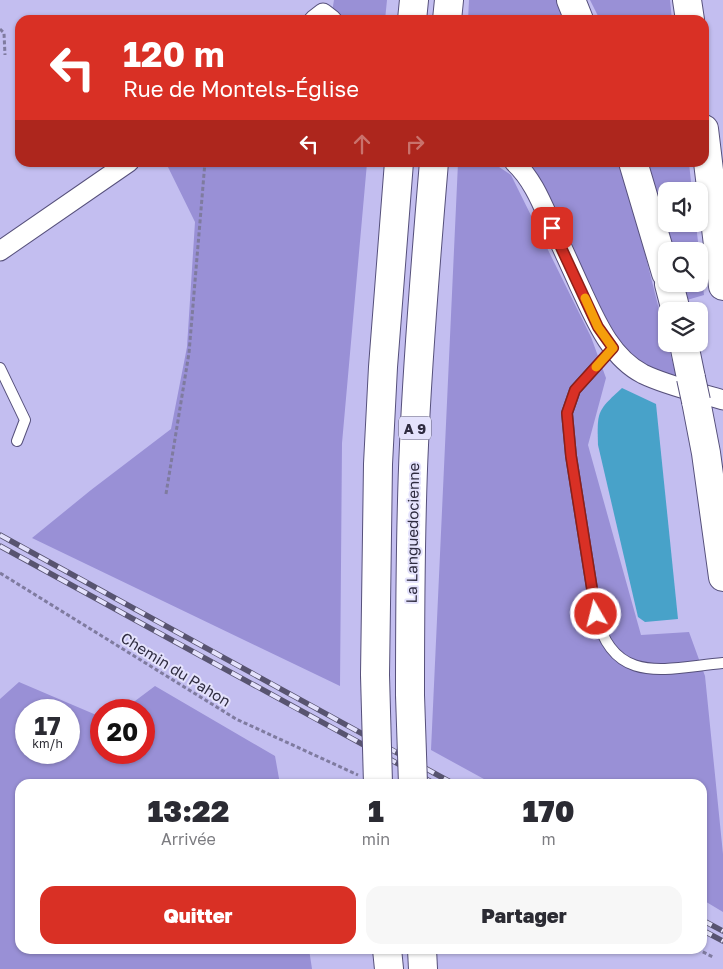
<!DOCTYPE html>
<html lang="fr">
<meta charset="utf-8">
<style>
body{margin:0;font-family:"Golos Text",sans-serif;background:#f7f7f7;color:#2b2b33;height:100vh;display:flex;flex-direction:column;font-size:19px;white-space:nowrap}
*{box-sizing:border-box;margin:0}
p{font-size:16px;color:#7c7c81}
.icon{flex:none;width:28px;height:28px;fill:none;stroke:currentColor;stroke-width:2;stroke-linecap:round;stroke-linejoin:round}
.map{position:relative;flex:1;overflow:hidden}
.details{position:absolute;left:15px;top:779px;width:692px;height:175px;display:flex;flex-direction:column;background:#fff;border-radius:15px;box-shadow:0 1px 4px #0004}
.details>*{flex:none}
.top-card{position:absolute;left:15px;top:15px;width:694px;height:152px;border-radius:15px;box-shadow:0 1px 4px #0004;background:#d93025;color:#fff;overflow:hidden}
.controls{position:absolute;left:658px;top:182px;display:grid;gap:10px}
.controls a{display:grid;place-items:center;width:50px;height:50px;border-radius:10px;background:#fff;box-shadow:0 1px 4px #0004;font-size:25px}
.speed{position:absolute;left:15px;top:699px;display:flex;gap:10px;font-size:25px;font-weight:700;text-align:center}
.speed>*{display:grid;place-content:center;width:65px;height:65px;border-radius:50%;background:#fff;box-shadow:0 1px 4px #0004;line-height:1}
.speed small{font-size:12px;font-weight:400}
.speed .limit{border:8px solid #d22;background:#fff;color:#111}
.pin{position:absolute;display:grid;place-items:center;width:42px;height:42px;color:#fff;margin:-21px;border-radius:10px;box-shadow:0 2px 8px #0006}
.me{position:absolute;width:55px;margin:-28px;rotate:352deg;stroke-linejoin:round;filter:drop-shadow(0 0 4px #0008)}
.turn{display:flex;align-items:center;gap:18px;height:105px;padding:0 25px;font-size:22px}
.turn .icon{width:65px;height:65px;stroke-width:2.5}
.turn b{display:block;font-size:35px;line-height:42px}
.lanes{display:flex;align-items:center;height:48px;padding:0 25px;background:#0003;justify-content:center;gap:25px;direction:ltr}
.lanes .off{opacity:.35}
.eta{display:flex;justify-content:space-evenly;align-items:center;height:85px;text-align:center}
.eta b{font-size:30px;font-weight:800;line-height:35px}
.cta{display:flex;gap:10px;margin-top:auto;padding:10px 25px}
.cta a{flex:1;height:58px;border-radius:15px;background:#d93025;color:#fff;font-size:20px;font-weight:800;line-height:58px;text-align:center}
.cta a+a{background:#f7f7f7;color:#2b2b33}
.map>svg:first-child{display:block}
</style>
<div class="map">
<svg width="723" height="969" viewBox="0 0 723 969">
<rect width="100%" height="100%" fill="#c3bef0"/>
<g fill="#9990d6" fill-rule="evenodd">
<polygon points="334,0 387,0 385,20 344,20 332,12"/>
<polygon points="469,0 558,0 567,20 468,20"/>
<polygon points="590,0 670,0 672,20 600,20"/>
<polygon points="166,163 367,163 342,443 340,686 32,538 91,490 171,429 187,347 195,222"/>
<polygon points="458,163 493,163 511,175 591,337 606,378 588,445 641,635 689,632 705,676 723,854 723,912 703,900 702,784 493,784 431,750"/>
<polygon points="523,163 620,163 631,198 666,337 666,344 668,344 676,376 655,372 616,342"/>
<polygon points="646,163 689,163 692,191 666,191 666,224 696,224 704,295 687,300 682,284 699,284 699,251 672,251"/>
<path d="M19,682L101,717V752H144V710H123L155,686L275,756L280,784H20V949H309L312,969H0V699ZM26,710H69V752H26Z"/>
</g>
<path fill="#48a2c9" d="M622,388L656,404L678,619L645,622L638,617L598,445C597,411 597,411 622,388Z"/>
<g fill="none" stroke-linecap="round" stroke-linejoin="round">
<g stroke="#56507b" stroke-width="12">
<g id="lane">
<path d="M613,348L575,390L567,413L571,456L596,614C613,687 666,668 723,663"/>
<polyline points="0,368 25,420 17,441"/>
</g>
</g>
<g stroke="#56507b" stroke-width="21">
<g id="street">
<polyline points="314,20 323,13 332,20"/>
<path d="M514,162C533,179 543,206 553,228C562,247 571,267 580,287C595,319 610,357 643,374C668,386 697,392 723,400"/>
<polyline points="0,251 129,162"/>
</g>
</g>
<g stroke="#56507b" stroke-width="30">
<g id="highway">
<polyline points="571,0 579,20"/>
<polyline points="687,0 690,20"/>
<polyline points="412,20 414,0"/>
<polyline points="447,20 449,0"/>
<polyline points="704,129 723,286"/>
<polyline points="633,162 666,273"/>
<polyline points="669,284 676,311"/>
<polyline points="684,344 691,378"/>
<polyline points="696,401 706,453 723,577"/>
<polyline points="375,675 378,464 383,367 399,162"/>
<path d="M410,695C410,612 410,528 414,445C418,351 426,257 434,162"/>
<polyline points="387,949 389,969"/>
<polyline points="422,949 423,969"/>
</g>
</g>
<g stroke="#7f7b9f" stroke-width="3" stroke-dasharray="4 2.5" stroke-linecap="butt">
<polyline points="0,29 4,33 5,55"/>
<polyline points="166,494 189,353 205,162"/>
<polyline points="0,573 236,719 358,775"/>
<polyline points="697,949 713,957"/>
</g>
<use href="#lane" stroke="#fff" stroke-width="10"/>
<use href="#street" stroke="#fff" stroke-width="19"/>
<use href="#highway" stroke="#fff" stroke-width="28"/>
<g stroke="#585470" stroke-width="5.5">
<g id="rail">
<polyline points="0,535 454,784"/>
<polyline points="0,546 435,784"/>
<polyline points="702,920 723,931"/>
<polyline points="702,930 723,941"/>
</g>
</g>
<use href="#rail" stroke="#e4e2fc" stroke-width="4" stroke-dasharray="11" stroke-linecap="butt"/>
<g stroke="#56507b" stroke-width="30" stroke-linecap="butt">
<g id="highway-bridge">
<polyline points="691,378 696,401"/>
<polyline points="375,675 378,784"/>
<polyline points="410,695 413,784"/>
</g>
</g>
<use href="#highway-bridge" stroke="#fff" stroke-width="28"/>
</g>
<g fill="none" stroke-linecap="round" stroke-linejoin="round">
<g stroke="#8d1f18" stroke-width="12">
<polyline id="route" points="552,228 598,327 613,348 575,390 567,413 571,456 596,614"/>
</g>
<use href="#route" stroke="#d93025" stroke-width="9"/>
<polyline stroke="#f59e0b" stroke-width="9" points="585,298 598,327 613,348 596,367"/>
</g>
<g text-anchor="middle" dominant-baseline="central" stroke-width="4" stroke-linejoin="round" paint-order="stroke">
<rect fill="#e4e2fc" stroke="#656378" stroke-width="1" x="399" y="416.5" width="32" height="23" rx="4"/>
<g font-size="14" font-weight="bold" fill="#2f2c40">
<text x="415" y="428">A 9</text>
</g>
<g font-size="15" fill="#2f2c40" stroke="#e4e2fc">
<text transform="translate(412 533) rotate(-89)">La Languedocienne</text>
<text transform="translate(176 669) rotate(32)">Chemin du Pahon</text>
</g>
</g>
</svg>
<div class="controls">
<a><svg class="icon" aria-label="sound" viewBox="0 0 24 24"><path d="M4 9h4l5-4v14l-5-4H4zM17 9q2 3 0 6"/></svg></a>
<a><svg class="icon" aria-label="search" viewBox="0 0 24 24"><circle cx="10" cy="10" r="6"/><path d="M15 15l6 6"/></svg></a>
<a><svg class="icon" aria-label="layers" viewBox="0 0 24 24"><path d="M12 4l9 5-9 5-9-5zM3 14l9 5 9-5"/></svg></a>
</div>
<div class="speed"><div>17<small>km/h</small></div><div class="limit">20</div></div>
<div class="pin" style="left:552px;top:228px;background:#d93025"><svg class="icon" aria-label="arrive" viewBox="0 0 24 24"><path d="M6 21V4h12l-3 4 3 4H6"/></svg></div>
<svg class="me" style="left:596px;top:614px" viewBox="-20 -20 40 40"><circle r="17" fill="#d93025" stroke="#fff" stroke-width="3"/><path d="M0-11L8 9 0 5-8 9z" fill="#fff"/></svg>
<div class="top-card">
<div class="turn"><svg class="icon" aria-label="left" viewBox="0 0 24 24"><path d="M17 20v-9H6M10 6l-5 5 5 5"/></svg><div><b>120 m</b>Rue de Montels-Église</div></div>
<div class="lanes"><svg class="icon" aria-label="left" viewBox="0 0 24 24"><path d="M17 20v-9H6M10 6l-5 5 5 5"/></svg><svg class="icon off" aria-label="ahead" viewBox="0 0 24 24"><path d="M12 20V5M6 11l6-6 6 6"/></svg><svg class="icon off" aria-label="right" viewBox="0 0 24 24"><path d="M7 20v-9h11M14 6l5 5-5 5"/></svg></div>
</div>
<section class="details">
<div class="eta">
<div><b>13:22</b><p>Arrivée</p></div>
<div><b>1</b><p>min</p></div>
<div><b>170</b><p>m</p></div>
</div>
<div class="cta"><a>Quitter</a><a>Partager</a></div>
</section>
</div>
